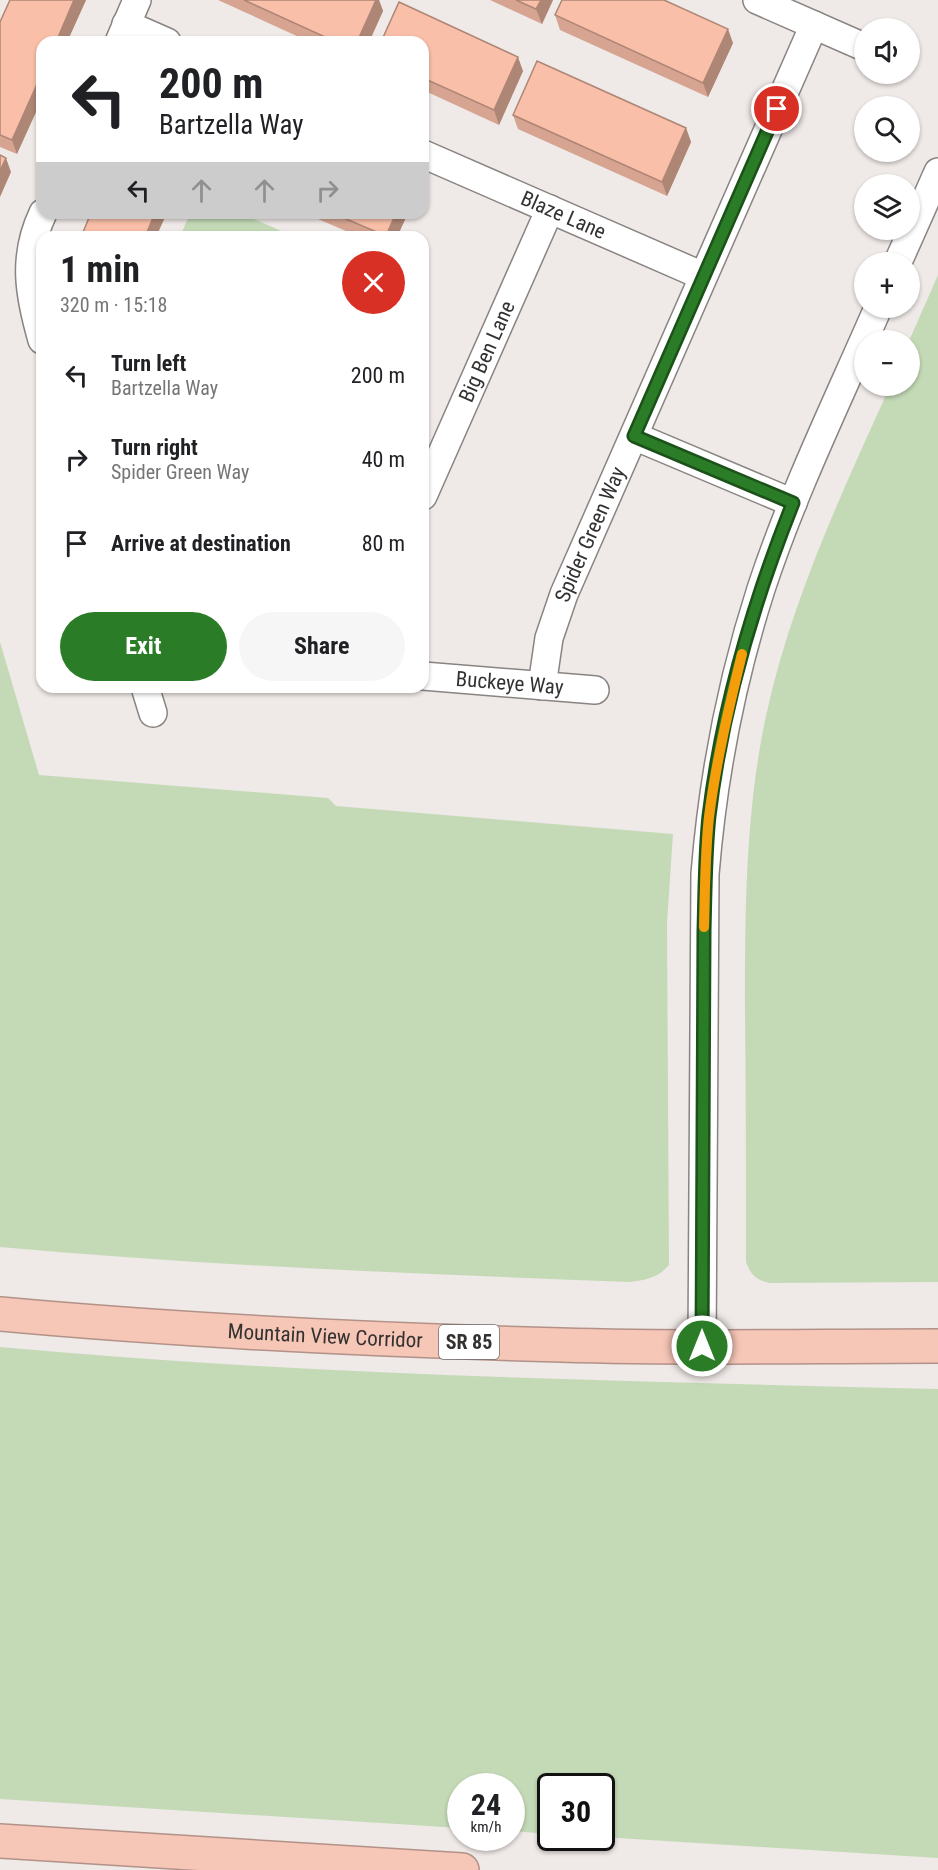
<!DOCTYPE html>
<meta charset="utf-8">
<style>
body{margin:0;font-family:"Roboto Condensed",sans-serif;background:#f6f6f6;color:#202124;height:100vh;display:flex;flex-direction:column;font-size:22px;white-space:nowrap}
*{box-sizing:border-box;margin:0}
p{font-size:20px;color:#757577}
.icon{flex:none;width:33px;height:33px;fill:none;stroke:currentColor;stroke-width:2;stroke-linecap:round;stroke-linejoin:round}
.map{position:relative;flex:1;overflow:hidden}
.drawer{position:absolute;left:36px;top:231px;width:393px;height:462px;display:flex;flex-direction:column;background:#fff;border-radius:18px;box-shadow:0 2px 4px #0004}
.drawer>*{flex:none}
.banner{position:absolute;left:36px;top:36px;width:393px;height:183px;border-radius:18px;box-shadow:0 2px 4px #0004;background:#fff;color:#202124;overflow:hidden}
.tools{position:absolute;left:854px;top:18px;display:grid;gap:12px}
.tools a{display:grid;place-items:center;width:66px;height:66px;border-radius:50%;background:#fff;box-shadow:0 2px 4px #0004;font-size:30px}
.speed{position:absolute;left:447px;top:1773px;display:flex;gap:12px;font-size:30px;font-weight:700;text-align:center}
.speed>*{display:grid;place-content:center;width:78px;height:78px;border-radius:50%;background:#fff;box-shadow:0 2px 4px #0004;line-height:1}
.speed small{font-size:15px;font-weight:400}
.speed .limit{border:3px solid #111;border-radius:9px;background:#fff;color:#111}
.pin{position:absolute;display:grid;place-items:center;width:51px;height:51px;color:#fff;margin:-26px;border:3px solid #fff;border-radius:50%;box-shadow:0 2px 6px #0007}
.me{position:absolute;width:66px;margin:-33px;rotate:0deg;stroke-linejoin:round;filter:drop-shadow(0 0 4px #0008)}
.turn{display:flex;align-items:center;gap:21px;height:126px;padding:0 24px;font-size:27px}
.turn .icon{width:78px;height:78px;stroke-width:2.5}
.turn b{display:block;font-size:42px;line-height:51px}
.lanes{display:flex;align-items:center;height:57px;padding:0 24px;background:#0003;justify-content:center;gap:30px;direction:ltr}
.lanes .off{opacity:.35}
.round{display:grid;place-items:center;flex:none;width:63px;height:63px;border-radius:32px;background:#f6f6f6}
.summary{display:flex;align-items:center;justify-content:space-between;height:102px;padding:0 24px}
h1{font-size:36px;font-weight:700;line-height:45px}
.button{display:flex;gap:12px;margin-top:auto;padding:12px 24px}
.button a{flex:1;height:69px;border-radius:36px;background:#2b7c27;color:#fff;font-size:24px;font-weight:700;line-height:69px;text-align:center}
.button a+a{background:#f6f6f6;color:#202124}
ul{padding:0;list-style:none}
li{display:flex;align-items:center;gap:18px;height:84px;padding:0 24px}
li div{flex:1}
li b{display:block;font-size:22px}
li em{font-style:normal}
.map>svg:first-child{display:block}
</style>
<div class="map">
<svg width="938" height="1870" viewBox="0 0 938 1870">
<rect width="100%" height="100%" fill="#efe9e7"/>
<g fill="#c4dab7">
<polygon points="190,213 240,213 295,237 180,237"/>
<path d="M938,275V1282L770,1283C756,1280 751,1275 746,1262C746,1179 746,1096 745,1013C745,914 745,813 766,716C791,600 842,493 890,386H909V341Z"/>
<path d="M0,642L39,775L328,798L336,806L673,834L667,923L669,1265C658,1278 646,1280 630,1282C419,1274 210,1266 0,1247Z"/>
<path d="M0,1347C312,1376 625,1381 938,1389V1858L602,1837V1786H550V1834L512,1831V1786H460V1828L0,1799Z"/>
</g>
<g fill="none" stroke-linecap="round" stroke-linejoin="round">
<g stroke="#898482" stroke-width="30">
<g id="street">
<polyline points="757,0 864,47"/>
<polyline points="126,24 167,42"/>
<polyline points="119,42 137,0"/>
<path id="s1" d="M423,154L703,276"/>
<polyline points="898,262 938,172"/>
<path d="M42,340C29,295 22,257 43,213"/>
<polyline points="634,436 793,503"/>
<path id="s2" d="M423,496L550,209"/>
<path id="s3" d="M423,676L595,690"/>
<path id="s4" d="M542,686L549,638L564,594L814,25"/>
<polyline points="145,687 153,713"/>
<path d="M702,1346L705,874C713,777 731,682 761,589C793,492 838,400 878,308"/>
</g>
</g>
<g stroke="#b29288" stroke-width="36">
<g id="highway">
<path id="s5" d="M0,1314C186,1331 374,1340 561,1345C686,1349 812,1346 938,1346"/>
<polyline points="0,1841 462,1870"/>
</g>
</g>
<use href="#street" stroke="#fff" stroke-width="27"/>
<use href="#highway" stroke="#f6c6b7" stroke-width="33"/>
</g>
<g fill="#d6a490">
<polygon points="10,0 86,0 67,42 42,42 17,154 0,147 0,22"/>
<polygon points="218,0 379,0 383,11 369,42 310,42"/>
<polygon points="490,0 553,0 542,24"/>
<polygon points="555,15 733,43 708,97 560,30"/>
<polygon points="423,42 523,71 499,125 423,90"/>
<polygon points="513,115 686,128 691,142 667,196 518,129"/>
<polygon points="304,213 408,213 397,237 360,237"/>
</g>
<g fill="#ae8676">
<polygon points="74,0 86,0 67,42 56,42"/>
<polygon points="376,0 379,0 383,11 369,42 357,42"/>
<polygon points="541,0 553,0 542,24 536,9"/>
<polygon points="728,29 733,43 708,97 703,83"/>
<polygon points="518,57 523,71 499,125 494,110"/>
<polygon points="42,73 42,99 17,154 12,140"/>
<polygon points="686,128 691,142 667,196 662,182"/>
<polygon points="6,158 11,172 0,197 0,171"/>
<polygon points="155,213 167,213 156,237 145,237"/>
<polygon points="396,213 408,213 397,237 386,237"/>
</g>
<g fill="#f9bfa8" stroke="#ae8676" stroke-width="1.5">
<polygon points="10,0 74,0 56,42 42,42 42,73 12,140 0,135 0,22"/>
<polygon points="244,0 376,0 357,42 336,42"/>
<polygon points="516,0 541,0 536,9"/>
<polygon points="562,0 664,0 728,29 703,83 555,15"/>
<polygon points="399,2 518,57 494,110 423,78 423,42 381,42"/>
<polygon points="537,61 686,128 662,182 513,115"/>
<polygon points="0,155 6,158 0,171"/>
<polygon points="91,213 155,213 145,237 81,237"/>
<polygon points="332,213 396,213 386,236"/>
</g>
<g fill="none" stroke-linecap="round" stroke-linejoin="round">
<g stroke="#1c5119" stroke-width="15">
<path id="route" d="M702,1346L704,931C705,893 705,854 709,816C722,709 753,603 793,503L634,436L777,109"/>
</g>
<use href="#route" stroke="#2b7c27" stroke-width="10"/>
<path stroke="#f59e0b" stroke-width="10" d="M704,927C705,891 705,853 709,817C716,762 729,707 742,654"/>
</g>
<g text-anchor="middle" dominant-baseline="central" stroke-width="4.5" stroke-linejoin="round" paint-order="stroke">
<rect fill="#fff" stroke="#71706f" stroke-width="1.5" x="439" y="1325" width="60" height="34" rx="4.5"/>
<g font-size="20" font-weight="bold" fill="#343231">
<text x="469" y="1342">SR 85</text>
</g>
<g font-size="21" fill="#343231" stroke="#fff">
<text stroke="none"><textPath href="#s1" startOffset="153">Blaze Lane</textPath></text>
<text stroke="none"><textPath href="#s2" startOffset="158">Big Ben Lane</textPath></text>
<text stroke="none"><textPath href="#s4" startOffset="160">Spider Green Way</textPath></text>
<text stroke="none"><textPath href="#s3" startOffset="87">Buckeye Way</textPath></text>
<text stroke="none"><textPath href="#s5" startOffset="326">Mountain View Corridor</textPath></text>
</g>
</g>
</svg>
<div class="tools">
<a><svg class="icon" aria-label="sound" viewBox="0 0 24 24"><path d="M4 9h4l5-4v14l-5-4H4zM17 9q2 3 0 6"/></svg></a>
<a><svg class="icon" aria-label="search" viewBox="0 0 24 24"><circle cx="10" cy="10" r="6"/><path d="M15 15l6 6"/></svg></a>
<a><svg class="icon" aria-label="layers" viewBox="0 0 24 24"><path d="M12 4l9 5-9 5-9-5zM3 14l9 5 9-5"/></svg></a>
<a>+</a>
<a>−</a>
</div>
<div class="speed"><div>24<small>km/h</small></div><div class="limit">30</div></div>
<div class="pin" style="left:777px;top:109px;background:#d93025"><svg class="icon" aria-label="arrive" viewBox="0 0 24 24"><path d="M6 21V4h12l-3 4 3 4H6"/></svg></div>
<svg class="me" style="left:702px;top:1346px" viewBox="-20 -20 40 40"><circle r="17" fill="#2b7c27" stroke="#fff" stroke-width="3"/><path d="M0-11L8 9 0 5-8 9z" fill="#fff"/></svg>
<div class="banner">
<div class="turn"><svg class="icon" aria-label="left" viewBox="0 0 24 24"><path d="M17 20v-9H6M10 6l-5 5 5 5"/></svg><div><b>200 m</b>Bartzella Way</div></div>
<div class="lanes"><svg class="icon" aria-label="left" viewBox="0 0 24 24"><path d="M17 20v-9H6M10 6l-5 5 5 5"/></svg><svg class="icon off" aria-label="ahead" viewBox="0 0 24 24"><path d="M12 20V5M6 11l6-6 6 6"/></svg><svg class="icon off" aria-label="ahead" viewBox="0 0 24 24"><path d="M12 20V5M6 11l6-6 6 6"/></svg><svg class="icon off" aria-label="right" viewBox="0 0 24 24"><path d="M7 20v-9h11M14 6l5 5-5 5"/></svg></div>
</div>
<section class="drawer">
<div class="summary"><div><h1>1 min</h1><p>320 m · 15:18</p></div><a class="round" style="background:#d93025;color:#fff"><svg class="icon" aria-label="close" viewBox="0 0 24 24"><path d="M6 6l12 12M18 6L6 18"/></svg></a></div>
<ul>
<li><svg class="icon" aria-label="left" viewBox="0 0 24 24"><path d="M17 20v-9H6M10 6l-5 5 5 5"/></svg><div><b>Turn left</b><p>Bartzella Way</p></div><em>200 m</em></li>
<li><svg class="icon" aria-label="right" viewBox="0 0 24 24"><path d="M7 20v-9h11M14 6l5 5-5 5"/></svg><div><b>Turn right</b><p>Spider Green Way</p></div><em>40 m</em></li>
<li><svg class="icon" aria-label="arrive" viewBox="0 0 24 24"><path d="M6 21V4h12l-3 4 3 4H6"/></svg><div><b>Arrive at destination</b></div><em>80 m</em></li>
</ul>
<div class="button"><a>Exit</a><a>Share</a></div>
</section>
</div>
